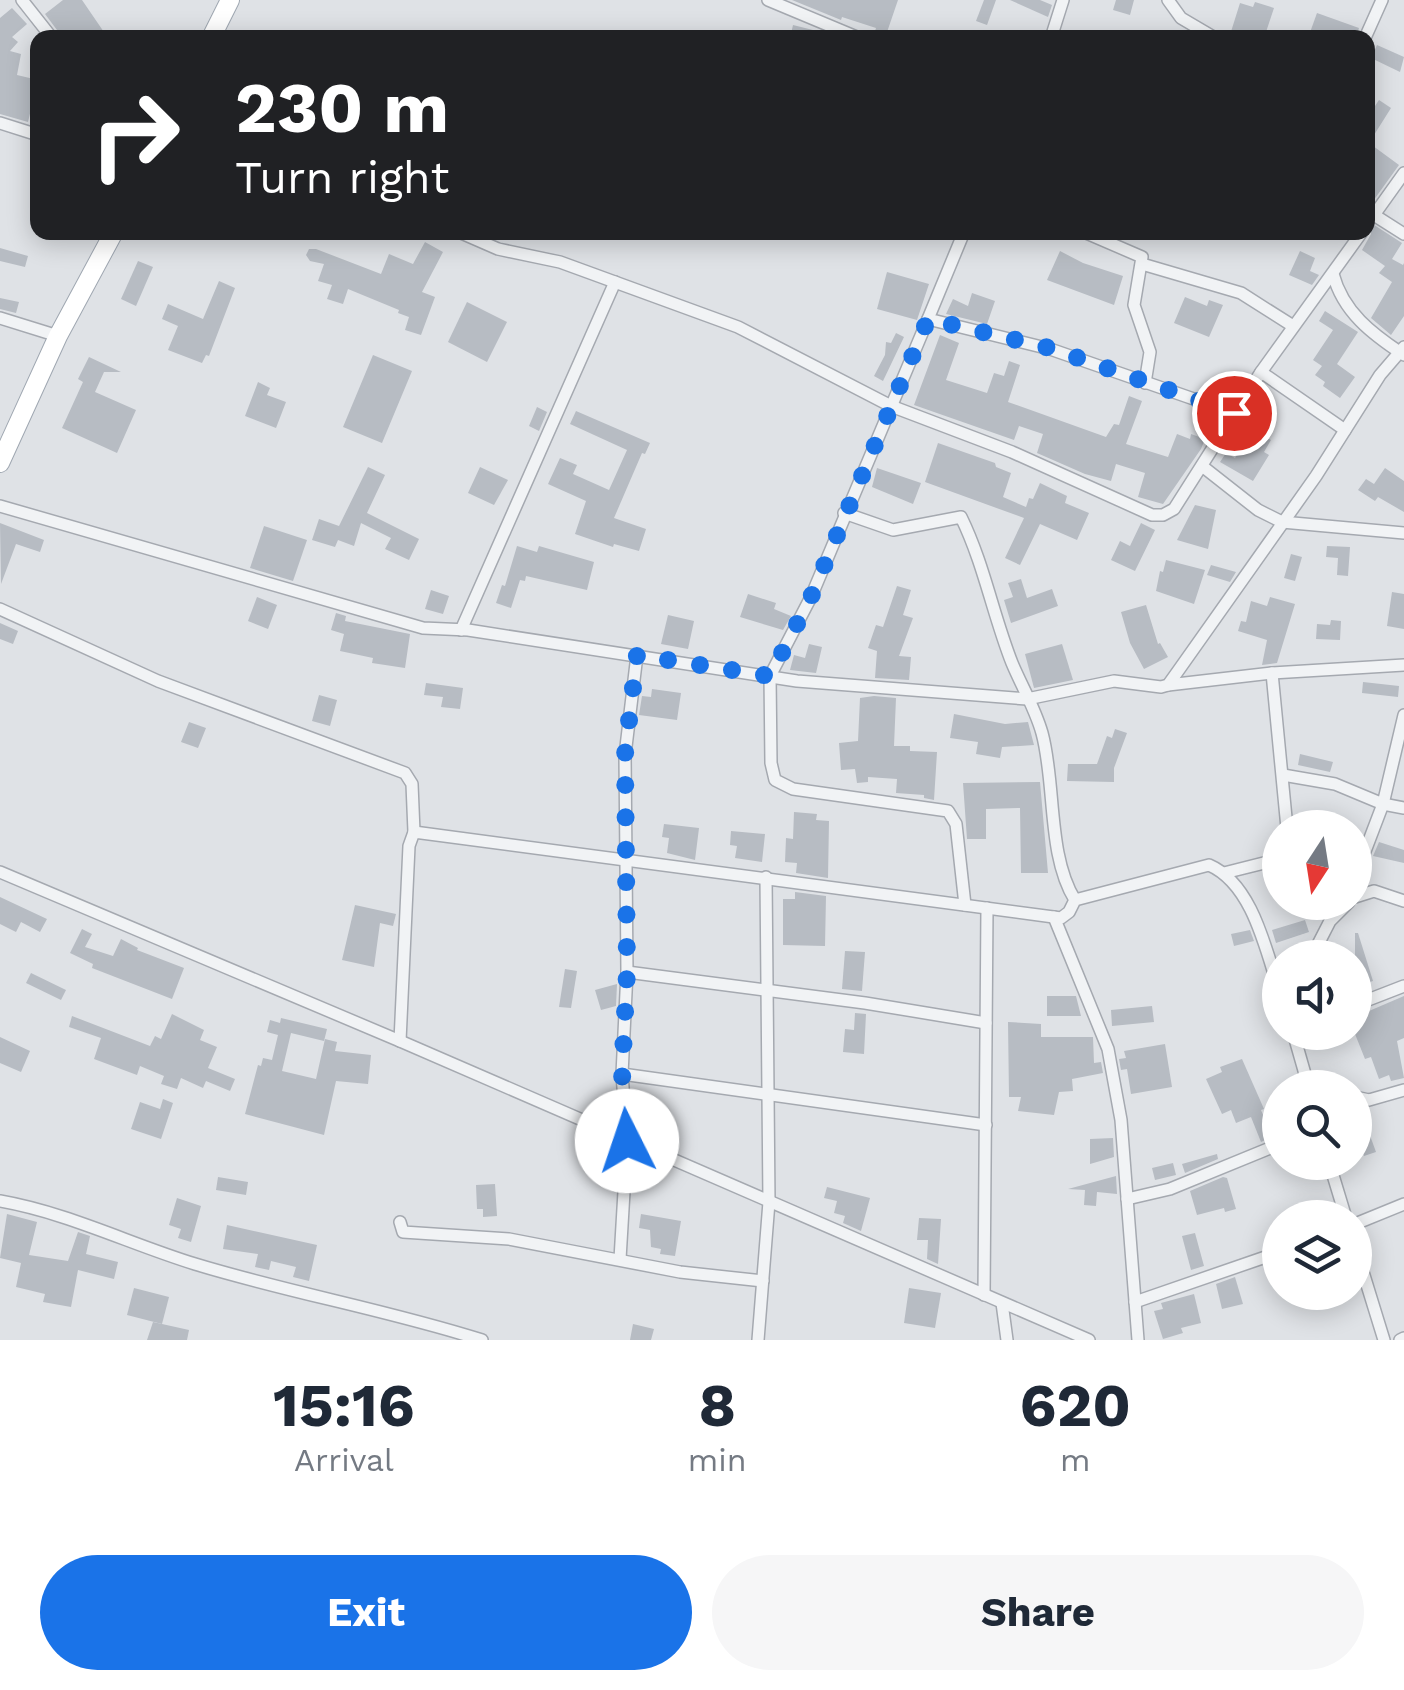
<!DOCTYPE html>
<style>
body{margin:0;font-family:"Work Sans",sans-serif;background:#f6f6f7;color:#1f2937;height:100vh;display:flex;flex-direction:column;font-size:38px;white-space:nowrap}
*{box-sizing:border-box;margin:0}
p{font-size:32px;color:#747a83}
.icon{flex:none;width:55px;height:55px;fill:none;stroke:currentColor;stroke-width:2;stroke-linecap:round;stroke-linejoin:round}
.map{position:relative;height:1340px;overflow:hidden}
.sheet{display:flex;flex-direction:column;background:#fff;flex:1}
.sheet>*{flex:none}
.top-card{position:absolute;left:30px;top:30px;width:1345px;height:210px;border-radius:20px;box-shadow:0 5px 25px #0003;background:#202124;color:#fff;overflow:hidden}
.needle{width:65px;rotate:192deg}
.controls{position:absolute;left:1262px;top:810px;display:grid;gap:20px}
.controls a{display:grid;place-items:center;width:110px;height:110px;border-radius:50%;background:#fff;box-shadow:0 5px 25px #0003;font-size:50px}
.pin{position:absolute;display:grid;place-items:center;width:85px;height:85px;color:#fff;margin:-42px;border:5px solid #fff;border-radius:50%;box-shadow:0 2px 10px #0007}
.me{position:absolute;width:110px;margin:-55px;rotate:356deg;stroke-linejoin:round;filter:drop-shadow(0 0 8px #0008)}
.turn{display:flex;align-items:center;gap:35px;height:210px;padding:0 40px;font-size:45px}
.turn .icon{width:130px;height:130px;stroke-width:2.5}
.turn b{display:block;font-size:70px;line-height:85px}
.eta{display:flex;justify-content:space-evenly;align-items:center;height:170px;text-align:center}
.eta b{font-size:60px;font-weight:700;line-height:70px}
.cta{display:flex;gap:20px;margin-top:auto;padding:20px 40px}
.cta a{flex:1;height:115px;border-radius:60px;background:#1a73e8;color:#fff;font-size:40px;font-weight:700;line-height:115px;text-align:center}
.cta a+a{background:#f6f6f7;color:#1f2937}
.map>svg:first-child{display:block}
</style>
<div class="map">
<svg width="1404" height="1340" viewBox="0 0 1404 1340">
<rect width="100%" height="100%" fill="#dfe2e6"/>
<g fill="#b7bcc3">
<polygon points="63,0 82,0 108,38 80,38 77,33 63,38 45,14"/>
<polygon points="792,0 898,0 885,38 873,38 876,28 842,17 841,20"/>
<polygon points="984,0 996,0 987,25 976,21"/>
<polygon points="1010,0 1040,0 1052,5 1048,17"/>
<polygon points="1116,0 1134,0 1130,15 1113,10"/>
<polygon points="1255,2 1274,8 1264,38 1229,38 1240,3 1253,7"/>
<polygon points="12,8 27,24 12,37 18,42 10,51 21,54 17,75 38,80 28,122 0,114 0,18"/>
<polygon points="1317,13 1359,28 1356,38 1308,38"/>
<polygon points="793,25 821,32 825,38 790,38"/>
<polygon points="1377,45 1404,57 1400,72 1371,58"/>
<polygon points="1379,100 1391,108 1369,143 1399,165 1368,208 1368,101 1375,106"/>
<polygon points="1368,221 1402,243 1392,259 1403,265 1404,263 1404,316 1391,335 1371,318 1392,282 1379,273 1385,266 1362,250 1371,234"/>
<polygon points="425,242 443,252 422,292 435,297 421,335 405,330 409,317 398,313 399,310 348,289 343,304 327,299 332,285 318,281 324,264 310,261 306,255 309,249 316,249 381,274 389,254 413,264"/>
<polygon points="0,248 28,256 25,267 0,261"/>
<polygon points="1060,251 1083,263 1123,276 1114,305 1047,280"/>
<polygon points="1300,251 1315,258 1310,271 1319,275 1312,285 1289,275"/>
<polygon points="138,261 153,267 136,306 121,299"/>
<polygon points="887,272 929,284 917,320 877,309"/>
<polygon points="219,281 235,288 209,356 206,355 202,363 168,350 178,326 162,319 168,304 203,319"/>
<polygon points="972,293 995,301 987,324 946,314 953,299 968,306"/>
<polygon points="1185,297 1207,306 1209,300 1223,305 1209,337 1174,323"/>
<polygon points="0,298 19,302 16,313 0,309"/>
<polygon points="467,302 507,322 487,362 448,342"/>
<polygon points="1325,311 1358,332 1337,364 1355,377 1340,398 1323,386 1325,382 1315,375 1322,366 1313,360 1333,330 1319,321"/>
<polygon points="896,333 904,337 883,381 874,376 885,355 886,342 891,343"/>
<polygon points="940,335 959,343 946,380 987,393 994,373 1004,376 1009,361 1020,365 1008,402 1106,437 1114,424 1119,425 1129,396 1142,401 1126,444 1168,457 1177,434 1190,439 1191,434 1205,439 1201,449 1163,504 1138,497 1145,473 1116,464 1111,481 1085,474 1037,453 1043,434 1019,426 1014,440 914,405"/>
<polygon points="373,355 412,371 382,443 343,427"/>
<polygon points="89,357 121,372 104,372 95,392 136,410 117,453 62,428 83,382 78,379"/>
<polygon points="258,382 270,388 267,395 286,402 276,428 245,416"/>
<polygon points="537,407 547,412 539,431 529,426"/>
<polygon points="576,411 650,443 645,454 642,453 614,518 646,529 639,551 614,544 613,547 575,534 586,501 548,484 560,458 577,465 573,474 609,490 627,450 570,424"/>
<polygon points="1252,429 1271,440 1264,452 1269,455 1253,481 1220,462 1226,453 1235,458"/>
<polygon points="938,443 995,463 996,467 1011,473 1003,497 1026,507 1029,498 1033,499 1040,483 1067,496 1065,503 1089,513 1077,540 1040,524 1020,565 1005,558 1024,518 925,482"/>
<polygon points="368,467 385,475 367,513 419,539 409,560 385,549 391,538 361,523 354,546 338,540 335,547 312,540 319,519 339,526"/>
<polygon points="480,467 508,480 494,505 468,493"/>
<polygon points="877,468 921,483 913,504 872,487"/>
<polygon points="1385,468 1404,481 1404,512 1378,497 1375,501 1358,490 1366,479 1374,484"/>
<polygon points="1195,505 1216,510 1208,549 1177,540"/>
<polygon points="0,523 44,540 40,552 16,544 1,584"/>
<polygon points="1141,523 1155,530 1135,571 1111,560 1120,541 1130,546"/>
<polygon points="264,526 307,540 293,581 250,568"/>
<polygon points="517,546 537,552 539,546 594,562 587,590 526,576 525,581 520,580 511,608 496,603 502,585 505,586"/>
<polygon points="1327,546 1350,547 1348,576 1337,575 1338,558 1326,557"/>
<polygon points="1291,554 1302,557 1295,581 1284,578"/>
<polygon points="1166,560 1205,570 1194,604 1156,591 1160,571 1163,572"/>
<polygon points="1211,565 1236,572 1230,582 1207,575"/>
<polygon points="1021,579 1027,598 1052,589 1058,606 1011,623 1004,600 1013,597 1008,583"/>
<polygon points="897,586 911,590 903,615 913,618 899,656 911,657 909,680 875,678 877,651 868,648 876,625 883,627"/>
<polygon points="431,590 449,596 443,614 425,609"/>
<polygon points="1392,592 1404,594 1404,629 1387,626"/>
<polygon points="748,594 776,603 774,609 791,616 783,630 740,617"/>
<polygon points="257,597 277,605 268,629 248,621"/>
<polygon points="1270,597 1295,604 1277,663 1262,665 1267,640 1238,631 1241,621 1246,622 1251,601 1267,606"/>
<polygon points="1146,605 1158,644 1160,643 1168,657 1144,669 1130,643 1121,612"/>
<polygon points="336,613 346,616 345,621 410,634 405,668 372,663 373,658 340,651 344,634 331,630"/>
<polygon points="668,615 694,621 688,649 661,644"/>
<polygon points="1331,620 1341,621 1340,640 1316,639 1317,624 1330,625"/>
<polygon points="0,623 18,631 13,644 0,639"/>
<polygon points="809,644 822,647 816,673 790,670 794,655 805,658"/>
<polygon points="1062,644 1073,680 1034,688 1025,654"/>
<polygon points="1363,682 1399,686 1398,697 1362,693"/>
<polygon points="426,683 463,688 460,709 441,707 443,697 424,695"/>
<polygon points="652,689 681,693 677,720 639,715 642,696 651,697"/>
<polygon points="319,695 337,700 330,726 312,721"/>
<polygon points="874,696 896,698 894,746 910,746 910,751 937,752 934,800 924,798 924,795 896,793 897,779 868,777 868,782 857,783 855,769 841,770 839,743 858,741 860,698"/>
<polygon points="954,714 1005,724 1028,722 1034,745 1002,747 1000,758 976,754 978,742 950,738"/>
<polygon points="189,722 206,728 198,748 181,742"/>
<polygon points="1115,729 1127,733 1114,768 1114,782 1067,781 1068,764 1097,764 1107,736 1112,738"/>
<polygon points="1300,754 1333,762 1330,772 1298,765"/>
<polygon points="1040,782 1048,873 1021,873 1020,808 986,809 986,839 967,839 963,783"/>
<polygon points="794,812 817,814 816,820 829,821 828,878 796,873 797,863 785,862 786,838 793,839"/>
<polygon points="664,824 699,828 695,860 667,853 669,838 662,837"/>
<polygon points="731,831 765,834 762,862 735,858 737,846 730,845"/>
<polygon points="1379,842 1404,850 1404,863 1373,856"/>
<polygon points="795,892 826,896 825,946 783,945 783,899 795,899"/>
<polygon points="0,897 47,919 40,932 21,922 16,932 0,924"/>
<polygon points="355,905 396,914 393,926 380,923 374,967 342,960"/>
<polygon points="1305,920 1309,932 1276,943 1272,930"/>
<polygon points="82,929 92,934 85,947 113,956 121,939 138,948 137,950 184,968 172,999 92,968 93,964 70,953"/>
<polygon points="1250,930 1254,941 1234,946 1231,934"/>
<polygon points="1355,933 1358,933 1373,981 1361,985 1360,981 1355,982"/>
<polygon points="845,951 865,952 862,991 842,989"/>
<polygon points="565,969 577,971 571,1008 559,1007"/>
<polygon points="31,973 66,990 61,1000 26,983"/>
<polygon points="617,984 616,1006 601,1010 595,990"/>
<polygon points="1047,996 1076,996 1081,1016 1047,1016"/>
<polygon points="1404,996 1404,1038 1397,1041 1404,1078 1391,1081 1389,1075 1379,1079 1371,1057 1365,1059 1355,1034 1355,1017"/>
<polygon points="1152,1006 1154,1022 1112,1026 1111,1010"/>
<polygon points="855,1013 866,1014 864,1054 843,1052 845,1029 854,1030"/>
<polygon points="172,1014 204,1030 200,1040 217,1047 208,1068 235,1079 230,1091 206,1081 203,1088 181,1078 177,1089 161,1084 164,1076 140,1066 137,1075 94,1059 101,1038 69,1027 72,1016 150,1046 155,1036 161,1039"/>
<polygon points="281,1018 327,1029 324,1041 291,1033 282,1071 316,1079 325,1039 337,1042 335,1051 371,1055 368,1084 336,1081 324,1135 245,1114 258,1065 261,1066 263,1058 272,1060 278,1035 267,1032 270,1020 280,1023"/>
<polygon points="1008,1022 1041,1024 1041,1037 1093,1037 1094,1063 1101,1062 1103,1073 1072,1079 1073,1091 1059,1092 1054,1115 1018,1111 1021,1097 1009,1097"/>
<polygon points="0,1037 30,1051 21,1072 0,1063"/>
<polygon points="1165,1044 1172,1087 1131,1094 1127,1069 1121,1070 1119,1059 1126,1058 1124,1051"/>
<polygon points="1242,1059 1264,1109 1261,1110 1272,1137 1261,1142 1251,1117 1236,1123 1231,1110 1222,1114 1206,1079 1222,1072 1220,1067"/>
<polygon points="163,1099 173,1103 161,1139 131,1129 140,1102 160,1109"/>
<polygon points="1355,1107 1360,1108 1376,1152 1364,1156 1355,1129"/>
<polygon points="1113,1138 1114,1157 1090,1164 1090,1139"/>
<polygon points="1217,1154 1218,1159 1185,1173 1182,1164"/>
<polygon points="1173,1163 1176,1175 1155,1180 1152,1168"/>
<polygon points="1116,1176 1117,1194 1097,1192 1096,1206 1084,1205 1085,1190 1068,1189"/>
<polygon points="218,1177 248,1182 246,1195 216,1190"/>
<polygon points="1223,1177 1227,1178 1236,1209 1225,1212 1224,1208 1197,1215 1190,1191"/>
<polygon points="495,1184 497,1216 483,1217 483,1209 477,1209 476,1185"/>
<polygon points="827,1187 870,1198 861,1231 843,1223 845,1216 834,1213 837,1201 824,1198"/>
<polygon points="177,1198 201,1206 191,1242 178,1238 181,1229 169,1225"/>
<polygon points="7,1214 37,1222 29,1255 68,1261 78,1232 90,1236 86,1254 118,1262 114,1279 78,1270 71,1307 43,1302 45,1294 16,1287 21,1263 0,1258"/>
<polygon points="641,1214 681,1221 675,1256 660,1254 661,1249 651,1247 650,1230 639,1228"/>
<polygon points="919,1218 941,1219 938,1264 927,1259 928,1240 917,1240"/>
<polygon points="227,1225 317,1245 309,1281 293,1277 296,1267 271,1261 269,1270 255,1267 258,1254 223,1249"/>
<polygon points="1195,1233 1204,1266 1191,1270 1182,1236"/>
<polygon points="1235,1277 1243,1304 1222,1309 1216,1284"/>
<polygon points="134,1288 169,1297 162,1324 127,1315"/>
<polygon points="909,1288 941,1293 935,1328 904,1323"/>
<polygon points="1194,1294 1201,1323 1181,1328 1183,1333 1163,1339 1154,1311 1163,1309 1161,1303"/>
<polygon points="153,1322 189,1330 187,1340 147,1340"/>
<polygon points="633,1324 654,1329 651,1340 630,1340"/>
</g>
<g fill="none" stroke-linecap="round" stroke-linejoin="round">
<g stroke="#a5a9b0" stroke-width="14">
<g id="street">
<polyline points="22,0 52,38"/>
<polyline points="768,0 859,38"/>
<polyline points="1168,0 1181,18 1215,38"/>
<polyline points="1051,38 1063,0"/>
<polyline points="1365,38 1382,0"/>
<polyline points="0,123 38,135"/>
<polyline points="1404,173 1374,215 1404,234"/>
<polyline points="459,232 498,249 560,262 738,327 891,406 1012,452 1152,515 1163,515 1174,509 1261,372 1345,430"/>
<polyline points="964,232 928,319 1050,349 1234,413"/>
<polyline points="1084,232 1142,257 1134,305 1150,352 1145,383"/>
<polyline points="1142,264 1241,293 1293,326"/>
<path d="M1333,274C1343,312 1372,334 1404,355"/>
<polyline points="0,318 58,336"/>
<polyline points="928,319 811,597 770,676 771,763 775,780 793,789 948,811 956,824 965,905"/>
<polyline points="1261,372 1362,232"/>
<polyline points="1202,466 1258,510 1282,522 1404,533"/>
<polyline points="0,506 423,628 468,630 797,681 1027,699 1114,681 1161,687 1168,685 1178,671 1316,476 1380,375 1404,347"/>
<path d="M844,513L893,530L961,517C984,564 993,615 1012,663C1022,687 1035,708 1042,733C1056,784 1047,855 1075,900"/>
<polyline points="0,609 158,681 405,773 412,784 414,832"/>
<polyline points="461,630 615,282"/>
<polyline points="1272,673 1287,828"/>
<polyline points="1168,685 1272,673 1404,665"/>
<polyline points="1283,775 1335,784 1383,804 1404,808"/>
<polyline points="1359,867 1383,804 1404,715"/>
<polyline points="0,872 400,1041 1089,1340"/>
<polyline points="1224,873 1280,859"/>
<polyline points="1355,897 1374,891 1404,901"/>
<polyline points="1054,917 1108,1049 1121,1120 1138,1340"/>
<polyline points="1311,958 1330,921 1349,902"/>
<polyline points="627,972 865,1003 986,1023"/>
<polyline points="1355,1005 1404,986"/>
<polyline points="1293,1032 1309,1088"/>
<path d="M400,1041L409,846L414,832L1061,918L1069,912L1075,900L1209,865C1253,884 1266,951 1280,993"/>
<polyline points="622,1074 986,1125"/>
<polyline points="1355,1097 1369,1100 1404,1090"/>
<polyline points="1329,1162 1346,1218"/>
<polyline points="1127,1199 1170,1189 1280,1144"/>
<path d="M0,1201C68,1213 130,1244 195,1264C290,1293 388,1310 482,1340"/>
<polyline points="400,1222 403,1232 509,1239 680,1272 763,1281"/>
<polyline points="1355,1224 1404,1204"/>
<polyline points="1355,1246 1384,1340"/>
<polyline points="620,1259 627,1141 622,1074 627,972 625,755 637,655"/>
<polyline points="984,1295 987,908"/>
<polyline points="1135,1302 1280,1252"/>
<polyline points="1002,1303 1007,1340"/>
<polyline points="758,1340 769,1202 766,877"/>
<polyline points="1400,1340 1404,1338"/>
</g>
</g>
<g stroke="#9fa7b1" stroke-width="20">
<g id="primary">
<polyline points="211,38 230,0"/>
<polyline points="0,463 58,336 114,232"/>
</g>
</g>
<use href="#street" stroke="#f1f3f5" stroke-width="11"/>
<use href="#primary" stroke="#fff" stroke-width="18"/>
</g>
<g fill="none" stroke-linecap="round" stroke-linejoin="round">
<polyline stroke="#1a73e8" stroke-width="18" stroke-dasharray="0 32.4" points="627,1141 622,1074 627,972 625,754 637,655 770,676 811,597 928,319 1050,348 1234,413"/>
</g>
</svg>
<div class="controls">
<a><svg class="needle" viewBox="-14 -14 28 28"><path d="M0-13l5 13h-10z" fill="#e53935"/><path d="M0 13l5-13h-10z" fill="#747a83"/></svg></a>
<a><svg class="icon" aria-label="sound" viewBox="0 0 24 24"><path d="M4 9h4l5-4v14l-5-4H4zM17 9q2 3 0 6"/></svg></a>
<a><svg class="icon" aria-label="search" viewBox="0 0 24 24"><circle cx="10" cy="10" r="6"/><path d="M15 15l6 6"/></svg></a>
<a><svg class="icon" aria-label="layers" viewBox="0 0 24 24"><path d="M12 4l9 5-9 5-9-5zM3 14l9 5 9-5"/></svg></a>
</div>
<div class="pin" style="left:1234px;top:413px;background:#d93025"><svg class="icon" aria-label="arrive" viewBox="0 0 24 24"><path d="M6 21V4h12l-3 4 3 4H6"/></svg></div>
<svg class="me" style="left:627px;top:1141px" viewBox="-20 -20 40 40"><circle r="19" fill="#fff"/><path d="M0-13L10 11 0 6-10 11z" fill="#1a73e8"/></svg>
<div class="top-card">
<div class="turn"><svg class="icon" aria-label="right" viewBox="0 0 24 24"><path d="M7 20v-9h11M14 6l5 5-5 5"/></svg><div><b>230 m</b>Turn right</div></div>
</div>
</div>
<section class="sheet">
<div class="eta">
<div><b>15:16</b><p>Arrival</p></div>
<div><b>8</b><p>min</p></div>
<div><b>620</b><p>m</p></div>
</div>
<div class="cta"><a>Exit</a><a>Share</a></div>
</section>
